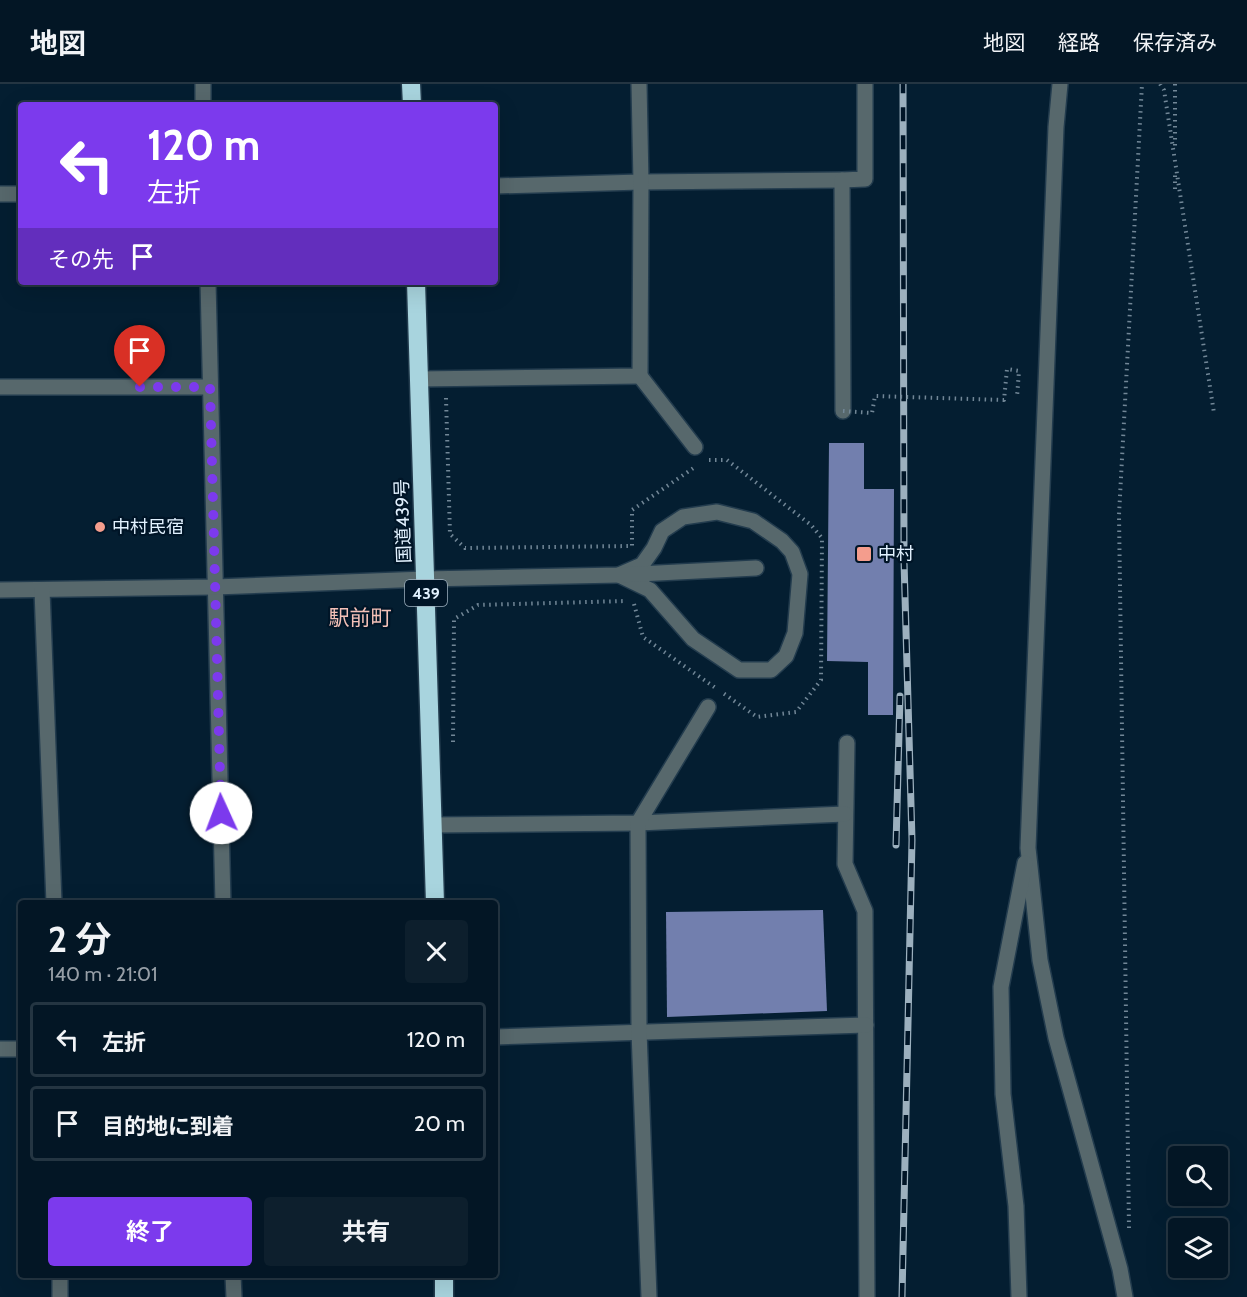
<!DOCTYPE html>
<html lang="ja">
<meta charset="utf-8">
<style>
body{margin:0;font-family:Cabin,"Noto Sans JP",sans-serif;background:#0d1f2d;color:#f1f3f6;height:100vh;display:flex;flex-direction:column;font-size:22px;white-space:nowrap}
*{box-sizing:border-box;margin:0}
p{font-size:20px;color:#979fa7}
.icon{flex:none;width:33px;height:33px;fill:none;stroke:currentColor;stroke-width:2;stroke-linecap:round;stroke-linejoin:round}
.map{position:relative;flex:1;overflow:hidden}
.panel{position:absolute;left:18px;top:816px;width:480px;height:378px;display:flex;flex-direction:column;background:#031625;border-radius:6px;box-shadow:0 6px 24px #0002,0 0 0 2px #243542}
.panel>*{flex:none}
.guide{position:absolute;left:18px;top:18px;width:480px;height:183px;border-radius:6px;box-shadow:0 6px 24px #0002,0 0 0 2px #243542;background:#7c3aed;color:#fff;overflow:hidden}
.controls{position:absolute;left:1168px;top:1062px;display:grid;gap:12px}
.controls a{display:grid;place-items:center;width:60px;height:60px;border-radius:6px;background:#031625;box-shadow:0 6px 24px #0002,0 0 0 2px #243542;font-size:30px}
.pin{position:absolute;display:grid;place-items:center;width:51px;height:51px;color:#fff;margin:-62px -26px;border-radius:50% 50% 50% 0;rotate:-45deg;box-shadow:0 0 6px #0007}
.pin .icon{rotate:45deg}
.me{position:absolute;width:66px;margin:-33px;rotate:358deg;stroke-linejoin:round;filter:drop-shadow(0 0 4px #0008)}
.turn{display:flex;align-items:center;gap:21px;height:126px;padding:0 30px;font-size:27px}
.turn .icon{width:78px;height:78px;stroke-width:2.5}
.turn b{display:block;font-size:42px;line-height:51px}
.then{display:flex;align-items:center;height:57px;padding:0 30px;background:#0003;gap:12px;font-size:22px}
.round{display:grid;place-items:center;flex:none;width:63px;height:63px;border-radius:6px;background:#0d1f2d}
.headline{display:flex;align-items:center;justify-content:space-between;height:102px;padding:0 30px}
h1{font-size:36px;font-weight:700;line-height:45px}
.cta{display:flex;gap:12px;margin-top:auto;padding:12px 30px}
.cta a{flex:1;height:69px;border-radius:6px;background:#7c3aed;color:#fff;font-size:24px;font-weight:700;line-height:69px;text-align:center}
.cta a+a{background:#0d1f2d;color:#f1f3f6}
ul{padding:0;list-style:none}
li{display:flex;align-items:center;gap:18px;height:75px;margin:0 12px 9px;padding:0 18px;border:3px solid #243542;border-radius:6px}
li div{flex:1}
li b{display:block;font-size:22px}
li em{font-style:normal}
header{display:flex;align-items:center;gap:36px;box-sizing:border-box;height:84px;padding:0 30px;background:#031625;border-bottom:2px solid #243542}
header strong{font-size:28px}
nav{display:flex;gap:33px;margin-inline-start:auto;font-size:21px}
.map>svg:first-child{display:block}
</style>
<header>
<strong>地図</strong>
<nav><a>地図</a><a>経路</a><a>保存済み</a></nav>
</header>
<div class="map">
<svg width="1247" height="1213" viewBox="0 0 1247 1213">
<rect width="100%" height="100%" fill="#041e31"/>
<g fill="#727fae">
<polygon points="829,359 864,359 864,405 894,405 893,631 868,631 868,578 827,577"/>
<polygon points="823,826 827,927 667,933 666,828"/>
</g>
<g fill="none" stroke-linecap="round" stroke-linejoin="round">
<g stroke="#233c4e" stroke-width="18">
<g id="minor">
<polyline points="203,0 203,21"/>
<polyline points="1060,0 1056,43 1028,764 1040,876 1056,954 1120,1185 1125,1213"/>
<polyline points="495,102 641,98 842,96"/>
<polyline points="0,110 21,110"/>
<polyline points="208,198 223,819"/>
<polyline points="640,292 695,363"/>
<polyline points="419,295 640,292 641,98 639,0"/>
<polyline points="0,303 210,303"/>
<polyline points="843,327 842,96 865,95 865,0"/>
<polygon points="717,428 753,437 782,457 792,468 800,490 795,549 786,572 771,586 739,586 693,555 650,506 619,491 642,481 654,464 662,447 683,433"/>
<polyline points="0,506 215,503 425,495 619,491 756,484"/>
<polyline points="42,506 54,819"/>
<polyline points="847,659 845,780 865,827 867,1213"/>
<polyline points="432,741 638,739 845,730"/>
<polyline points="495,953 866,941"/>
<polyline points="0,965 21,965"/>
<polyline points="60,1191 60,1213"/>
<polyline points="233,1191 234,1213"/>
<polyline points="649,1213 639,947 638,739 708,623"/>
<polyline points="1019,1213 1016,1122 1003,1010 1001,903 1025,779"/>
</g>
</g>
<g stroke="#233c4e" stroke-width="21">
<g id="highway">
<polyline points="411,0 412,21"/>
<polyline points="416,198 435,819"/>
<polyline points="444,1191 444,1213"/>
</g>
</g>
<g stroke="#728797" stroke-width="4" stroke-dasharray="1.5 4.5" stroke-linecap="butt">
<polyline points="1160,0 1164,6 1214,329"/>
<polyline points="1175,0 1175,65"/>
<polyline points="1175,105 1175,91"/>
<polyline points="446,314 450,450 465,464 632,462 632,426 695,383"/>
<polyline points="709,376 727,376 811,441 822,454 821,596 796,628 757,633 723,609"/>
<polyline points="634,520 643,553 717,605"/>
<polyline points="453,658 454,535 478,521 626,517"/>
<polyline points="1129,1144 1119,431 1142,0"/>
</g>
<use href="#minor" stroke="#57686c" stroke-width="15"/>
<use href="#highway" stroke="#a8d4de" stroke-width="18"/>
<g stroke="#9cb0be" stroke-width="7">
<g id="rail">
<polyline points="896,761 900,612"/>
<polyline points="902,1213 912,756 904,477 903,0"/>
</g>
</g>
<use href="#rail" stroke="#001527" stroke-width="4.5" stroke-dasharray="14" stroke-linecap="butt"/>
<polyline stroke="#728797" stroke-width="4" stroke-dasharray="1.5 4.5" stroke-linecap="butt" points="843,327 872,329 875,312 1004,316 1007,285 1019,287 1017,313"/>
</g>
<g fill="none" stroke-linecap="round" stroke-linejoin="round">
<polyline stroke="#7c3aed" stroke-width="10" stroke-dasharray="0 18" points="140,303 210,303 221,729"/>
</g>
<g fill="#f49d8d" stroke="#001527" stroke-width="2">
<circle cx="100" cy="443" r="6"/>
<rect x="856" y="462" width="16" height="16" rx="3"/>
</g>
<g text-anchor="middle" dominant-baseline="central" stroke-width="4.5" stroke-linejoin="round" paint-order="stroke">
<rect fill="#001527" stroke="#9eb0be" stroke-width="1.5" x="405" y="496" width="42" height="26" rx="4.5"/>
<g font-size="16" font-weight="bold" fill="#e2f2ff">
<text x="426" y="509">439</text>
</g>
<g font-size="18" fill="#e2f2ff" stroke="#001527">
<text transform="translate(403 437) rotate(-92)">国道439号</text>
</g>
<g font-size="18" fill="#e2f2ff" stroke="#001527" text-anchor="start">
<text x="112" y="443">中村民宿</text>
<text x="878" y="470">中村</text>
</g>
<g font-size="21" fill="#f4c1b8" stroke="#001527">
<text x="360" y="533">駅前町</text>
</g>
</g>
</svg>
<div class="controls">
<a><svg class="icon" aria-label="search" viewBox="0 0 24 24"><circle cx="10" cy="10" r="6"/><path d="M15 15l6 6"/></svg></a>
<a><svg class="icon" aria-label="layers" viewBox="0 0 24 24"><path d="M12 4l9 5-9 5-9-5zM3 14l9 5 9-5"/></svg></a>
</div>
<div class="pin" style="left:140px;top:303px;background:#d93025"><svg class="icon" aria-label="arrive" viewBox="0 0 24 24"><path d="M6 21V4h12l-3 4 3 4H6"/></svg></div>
<svg class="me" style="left:221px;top:729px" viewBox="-20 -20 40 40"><circle r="19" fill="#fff"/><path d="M0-13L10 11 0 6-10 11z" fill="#7c3aed"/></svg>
<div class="guide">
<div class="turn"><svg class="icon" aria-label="left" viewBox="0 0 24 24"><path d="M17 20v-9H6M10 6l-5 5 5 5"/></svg><div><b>120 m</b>左折</div></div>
<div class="then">その先<svg class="icon" aria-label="arrive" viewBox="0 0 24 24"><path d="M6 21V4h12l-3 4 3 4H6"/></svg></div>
</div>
<section class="panel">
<div class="headline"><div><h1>2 分</h1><p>140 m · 21:01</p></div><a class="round"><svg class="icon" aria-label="close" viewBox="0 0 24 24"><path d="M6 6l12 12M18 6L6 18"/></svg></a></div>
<ul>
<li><svg class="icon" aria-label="left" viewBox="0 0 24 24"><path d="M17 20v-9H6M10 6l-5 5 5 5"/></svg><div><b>左折</b></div><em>120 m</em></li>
<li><svg class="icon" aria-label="arrive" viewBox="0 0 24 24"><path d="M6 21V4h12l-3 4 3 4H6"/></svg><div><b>目的地に到着</b></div><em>20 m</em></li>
</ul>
<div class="cta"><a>終了</a><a>共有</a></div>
</section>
</div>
